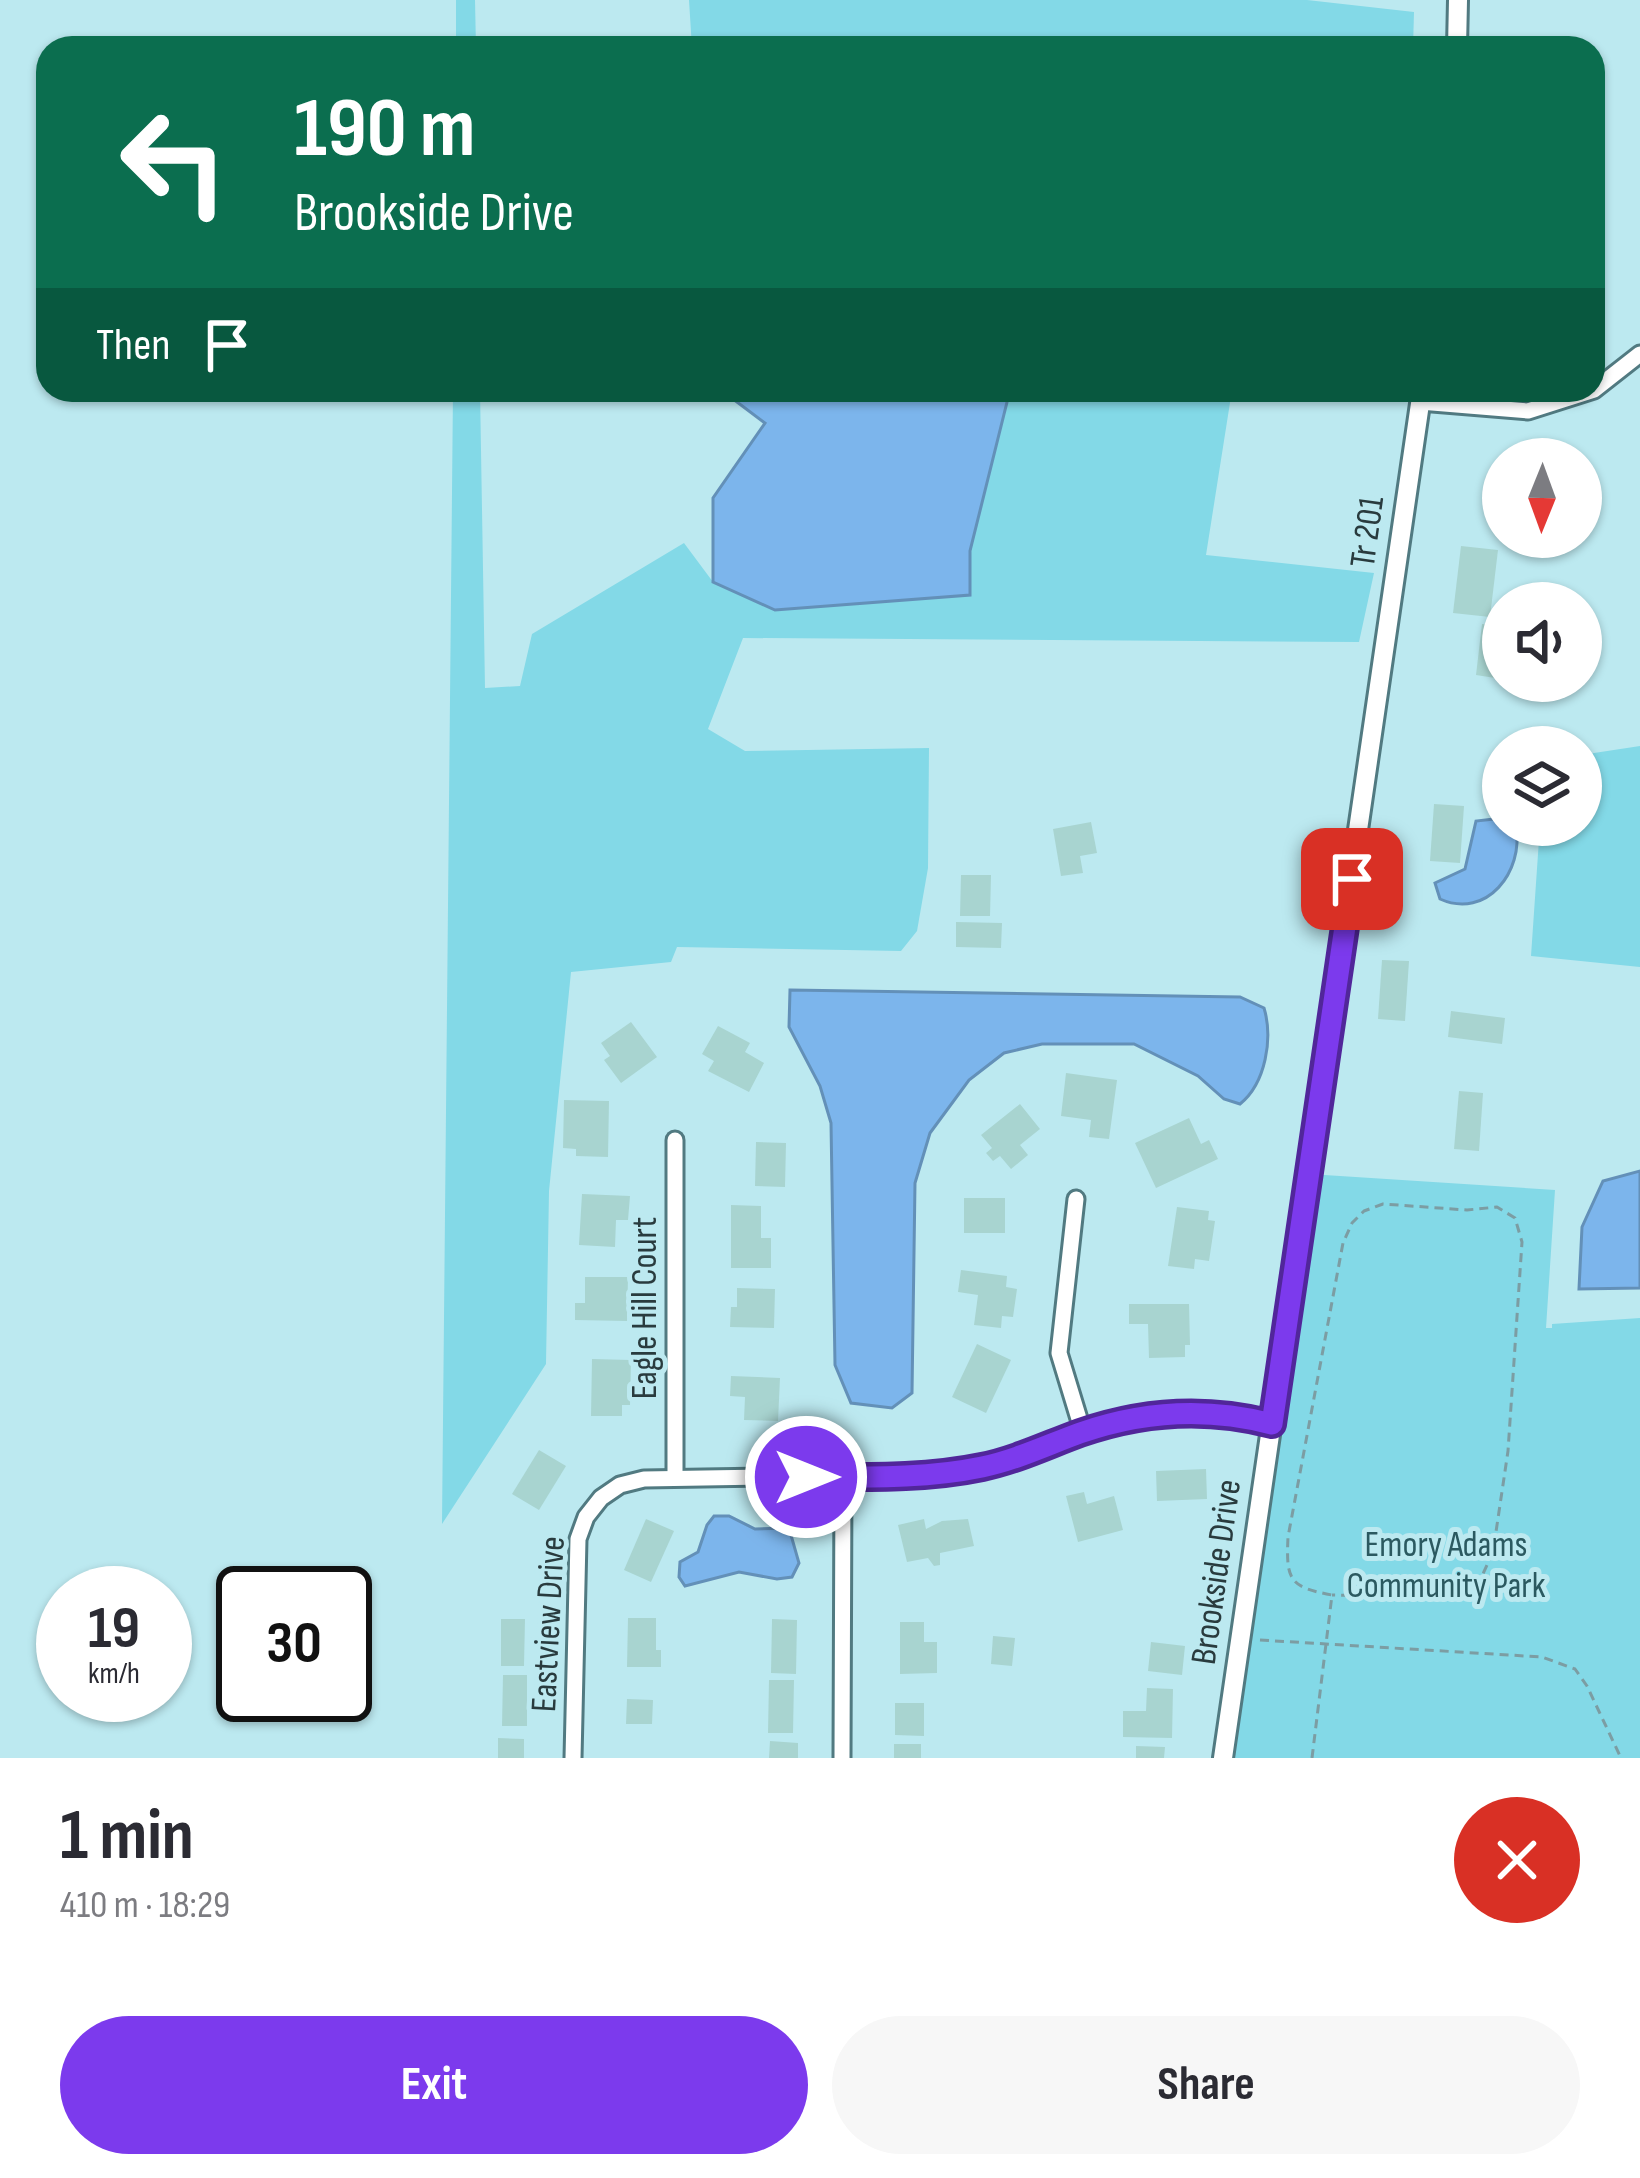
<!DOCTYPE html>
<meta charset="utf-8">
<style>
body{margin:0;font-family:"Sofia Sans Condensed",sans-serif;background:#f7f7f7;color:#2b2b33;height:100vh;display:flex;flex-direction:column;font-size:45px;white-space:nowrap}
*{box-sizing:border-box;margin:0}
p{font-size:39px;color:#7c7c81}
.icon{flex:none;width:66px;height:66px;fill:none;stroke:currentColor;stroke-width:2;stroke-linecap:round;stroke-linejoin:round}
.map{position:relative;height:1758px;overflow:hidden}
.side{display:flex;flex-direction:column;background:#fff;flex:1}
.side>*{flex:none}
.top-card{position:absolute;left:36px;top:36px;width:1569px;height:366px;border-radius:36px;box-shadow:0 3px 9px #0004;background:#0b6e4f;color:#fff;overflow:hidden}
.needle{width:78px;rotate:181deg}
.buttons{position:absolute;left:1482px;top:438px;display:grid;gap:24px}
.buttons a{display:grid;place-items:center;width:120px;height:120px;border-radius:50%;background:#fff;box-shadow:0 3px 9px #0004;font-size:60px}
.speed{position:absolute;left:36px;top:1566px;display:flex;gap:24px;font-size:60px;font-weight:700;text-align:center}
.speed>*{display:grid;place-content:center;width:156px;height:156px;border-radius:50%;background:#fff;box-shadow:0 3px 9px #0004;line-height:1}
.speed small{font-size:30px;font-weight:400}
.speed .limit{border:6px solid #111;border-radius:18px;background:#fff;color:#111}
.pin{position:absolute;display:grid;place-items:center;width:102px;height:102px;color:#fff;margin:-51px;border-radius:24px;box-shadow:0 6px 18px #0006}
.me{position:absolute;width:132px;margin:-66px;rotate:90deg;stroke-linejoin:round;filter:drop-shadow(0 0 9px #0008)}
.turn{display:flex;align-items:center;gap:42px;height:252px;padding:0 60px;font-size:54px}
.turn .icon{width:156px;height:156px;stroke-width:2.5}
.turn b{display:block;font-size:84px;line-height:102px}
.then{display:flex;align-items:center;height:114px;padding:0 60px;background:#0003;gap:24px;font-size:45px}
.round{display:grid;place-items:center;flex:none;width:126px;height:126px;border-radius:63px;background:#f7f7f7}
.headline{display:flex;align-items:center;justify-content:space-between;height:204px;padding:0 60px}
h1{font-size:72px;font-weight:700;line-height:90px}
.cta{display:flex;gap:24px;margin-top:auto;padding:24px 60px}
.cta a{flex:1;height:138px;border-radius:72px;background:#7c3aed;color:#fff;font-size:48px;font-weight:700;line-height:138px;text-align:center}
.cta a+a{background:#f7f7f7;color:#2b2b33}
.map>svg:first-child{display:block}
</style>
<div class="map">
<svg width="1640" height="1758" viewBox="0 0 1640 1758">
<rect width="100%" height="100%" fill="#bce9f0"/>
<g fill="#83d9e7">
<polygon points="456,0 475,0 476,48 456,48"/>
<polygon points="689,0 1307,0 1414,12 1413,48 692,48"/>
<polygon points="453,390 480,390 485,688 520,686 532,634 684,543 713,582 969,595 970,551 1010,390 1232,390 1206,555 1374,573 1359,642 743,638 708,729 745,751 929,748 928,868 917,931 901,951 677,947 671,962 571,972 549,1191 546,1364 442,1524"/>
<polygon points="1640,746 1640,967 1531,956 1540,825 1581,825 1581,755"/>
<polygon points="1309,1174 1555,1190 1546,1328 1552,1328 1552,1324 1640,1318 1640,1758 1223,1758"/>
</g>
<g fill="#7cb5ec" stroke="#6390b8" stroke-width="3">
<polygon points="721,390 1010,390 970,551 970,595 775,610 713,582 713,498 765,423"/>
<path d="M1503,818V825L1516,827C1524,871 1487,920 1440,899L1435,883L1465,869L1476,821Z"/>
<path d="M790,990L1240,997L1264,1008C1273,1038 1266,1083 1240,1104L1224,1099L1198,1076L1134,1044H1042L1004,1053L969,1080L930,1133L915,1183L912,1393L892,1408L851,1403L835,1365L831,1123L820,1086L789,1027Z"/>
<polygon points="1640,1171 1640,1288 1579,1289 1582,1227 1603,1181"/>
<polygon points="714,1516 729,1516 755,1529 789,1528 799,1563 792,1577 777,1579 739,1572 685,1586 679,1577 680,1562 698,1552 707,1525"/>
</g>
<g fill="#a8d4d0">
<polygon points="1461,546 1498,550 1490,617 1453,613"/>
<polygon points="1482,624 1503,626 1503,657 1498,657 1495,678 1476,675"/>
<polygon points="1434,804 1464,806 1460,863 1430,861"/>
<polygon points="1091,822 1097,853 1080,856 1083,873 1061,876 1053,829"/>
<polygon points="961,875 991,875 990,916 960,916"/>
<polygon points="956,922 1002,923 1001,948 956,947"/>
<polygon points="1382,960 1409,961 1405,1021 1378,1019"/>
<polygon points="1451,1011 1505,1018 1502,1044 1448,1037"/>
<polygon points="631,1022 657,1057 621,1083 604,1060 610,1056 601,1043"/>
<polygon points="718,1026 750,1043 745,1052 764,1063 749,1092 708,1071 714,1061 702,1054"/>
<polygon points="1066,1073 1117,1080 1109,1139 1089,1137 1091,1120 1061,1116"/>
<polygon points="1459,1091 1483,1093 1479,1151 1454,1149"/>
<polygon points="564,1100 609,1101 608,1157 576,1156 576,1149 563,1148"/>
<polygon points="1020,1104 1040,1129 1020,1145 1028,1155 1011,1169 1000,1156 993,1161 986,1153 992,1148 981,1135"/>
<polygon points="1189,1118 1201,1144 1209,1140 1218,1159 1156,1188 1135,1143"/>
<polygon points="756,1142 786,1143 785,1187 755,1186"/>
<polygon points="582,1194 630,1196 628,1220 616,1220 615,1247 579,1245"/>
<rect x="964" y="1198" width="41" height="35"/>
<polygon points="731,1205 761,1206 761,1238 771,1238 771,1268 731,1268"/>
<polygon points="1177,1207 1209,1211 1208,1220 1215,1221 1209,1261 1195,1259 1194,1269 1168,1266"/>
<polygon points="961,1270 1007,1276 1006,1287 1017,1289 1013,1317 1002,1316 1001,1328 974,1325 978,1295 958,1292"/>
<polygon points="585,1277 628,1277 627,1321 575,1320 575,1303 585,1303"/>
<polygon points="737,1288 775,1289 774,1328 730,1327 731,1307 737,1307"/>
<polygon points="1129,1304 1189,1304 1190,1345 1185,1345 1185,1357 1149,1358 1148,1324 1129,1324"/>
<polygon points="977,1344 1011,1360 986,1413 952,1397"/>
<polygon points="592,1359 631,1360 630,1405 622,1405 622,1416 591,1416"/>
<polygon points="731,1376 780,1378 778,1421 744,1420 745,1397 730,1396"/>
<polygon points="539,1450 566,1466 539,1510 512,1494"/>
<polygon points="1206,1469 1207,1499 1157,1501 1156,1471"/>
<polygon points="1084,1492 1087,1504 1114,1496 1123,1530 1078,1542 1066,1496"/>
<polygon points="646,1519 674,1531 651,1582 624,1570"/>
<polygon points="924,1519 926,1529 942,1521 968,1519 974,1546 940,1553 940,1565 934,1566 928,1558 907,1562 898,1525"/>
<polygon points="628,1618 656,1618 656,1650 661,1650 661,1667 627,1667"/>
<polygon points="501,1619 525,1619 524,1666 501,1666"/>
<polygon points="772,1619 797,1620 796,1674 771,1673"/>
<polygon points="900,1622 924,1622 924,1642 937,1642 937,1673 900,1674"/>
<polygon points="993,1636 1015,1638 1012,1666 991,1664"/>
<polygon points="1151,1642 1185,1646 1182,1675 1148,1671"/>
<polygon points="503,1675 527,1675 527,1726 502,1726"/>
<polygon points="769,1680 794,1680 793,1733 768,1733"/>
<polygon points="1147,1688 1173,1689 1172,1738 1123,1737 1123,1711 1146,1711"/>
<polygon points="627,1699 653,1700 652,1724 626,1724"/>
<polygon points="895,1703 924,1703 924,1736 895,1735"/>
<polygon points="498,1738 524,1739 524,1758 498,1758"/>
<polygon points="770,1741 798,1743 798,1758 769,1758"/>
<rect x="894" y="1744" width="27" height="14"/>
<polygon points="1136,1746 1165,1747 1164,1758 1136,1758"/>
</g>
<g fill="none" stroke-linecap="round" stroke-linejoin="round">
<g stroke="#517a81" stroke-width="21">
<g id="minor">
<polyline points="1420,402 1528,411 1594,390 1640,354"/>
<polyline points="675,1140 675,1477"/>
<polyline points="1076,1199 1059,1353 1083,1432"/>
<polyline points="573,1758 578,1539 586,1517 601,1498 620,1485 644,1479 940,1474 1012,1459 1083,1432 1141,1417 1215,1413 1272,1424"/>
<polyline points="842,1758 843,1477"/>
</g>
</g>
<g stroke="#517a81" stroke-width="24">
<g id="tertiary">
<polyline points="1457,48 1458,0"/>
<polyline points="1223,1758 1422,390"/>
</g>
</g>
<g stroke="#7c9da3" stroke-width="3" stroke-dasharray="9 6" stroke-linecap="butt">
<polyline points="1260,1640 1542,1657 1575,1669 1587,1686 1621,1758"/>
<path d="M1312,1758L1332,1595C1289,1587 1286,1580 1288,1537L1343,1243L1352,1223L1364,1211L1383,1204L1467,1210L1497,1207L1515,1218L1522,1242L1508,1451L1493,1552L1482,1576L1463,1591L1446,1597L1332,1595"/>
</g>
<use href="#minor" stroke="#fff" stroke-width="15"/>
<use href="#tertiary" stroke="#fff" stroke-width="18"/>
</g>
<g fill="none" stroke-linecap="round" stroke-linejoin="round">
<g stroke="#51269a" stroke-width="30">
<path id="route" d="M806,1477C864,1477 925,1479 982,1467C1016,1460 1047,1445 1080,1433C1143,1411 1207,1407 1272,1424L1352,879"/>
</g>
<use href="#route" stroke="#7c3aed" stroke-width="21"/>
</g>
<g text-anchor="middle" dominant-baseline="central" stroke-width="10" stroke-linejoin="round" paint-order="stroke">
<g font-size="36" fill="#293b3e" stroke="#bce9f0">
<text transform="translate(1368 532) rotate(-82)">Tr 201</text>
<text transform="translate(645 1308) rotate(-90)">Eagle Hill Court</text>
<text transform="translate(1217 1572) rotate(-82)">Brookside Drive</text>
<text transform="translate(549 1624) rotate(-87)">Eastview Drive</text>
</g>
<g font-size="36" fill="#2b5960" stroke="#bce9f0">
<text x="1446" y="1545">Emory Adams<tspan x="1446" dy="41">Community Park</tspan></text>
</g>
</g>
</svg>
<div class="buttons">
<a><svg class="needle" viewBox="-14 -14 28 28"><path d="M0-13l5 13h-10z" fill="#e53935"/><path d="M0 13l5-13h-10z" fill="#7c7c81"/></svg></a>
<a><svg class="icon" aria-label="sound" viewBox="0 0 24 24"><path d="M4 9h4l5-4v14l-5-4H4zM17 9q2 3 0 6"/></svg></a>
<a><svg class="icon" aria-label="layers" viewBox="0 0 24 24"><path d="M12 4l9 5-9 5-9-5zM3 14l9 5 9-5"/></svg></a>
</div>
<div class="speed"><div>19<small>km/h</small></div><div class="limit">30</div></div>
<div class="pin" style="left:1352px;top:879px;background:#d93025"><svg class="icon" aria-label="arrive" viewBox="0 0 24 24"><path d="M6 21V4h12l-3 4 3 4H6"/></svg></div>
<svg class="me" style="left:806px;top:1477px" viewBox="-20 -20 40 40"><circle r="17" fill="#7c3aed" stroke="#fff" stroke-width="3"/><path d="M0-11L8 9 0 5-8 9z" fill="#fff"/></svg>
<div class="top-card">
<div class="turn"><svg class="icon" aria-label="left" viewBox="0 0 24 24"><path d="M17 20v-9H6M10 6l-5 5 5 5"/></svg><div><b>190 m</b>Brookside Drive</div></div>
<div class="then">Then<svg class="icon" aria-label="arrive" viewBox="0 0 24 24"><path d="M6 21V4h12l-3 4 3 4H6"/></svg></div>
</div>
</div>
<section class="side">
<div class="headline"><div><h1>1 min</h1><p>410 m · 18:29</p></div><a class="round" style="background:#d93025;color:#fff"><svg class="icon" aria-label="close" viewBox="0 0 24 24"><path d="M6 6l12 12M18 6L6 18"/></svg></a></div>
<div class="cta"><a>Exit</a><a>Share</a></div>
</section>
